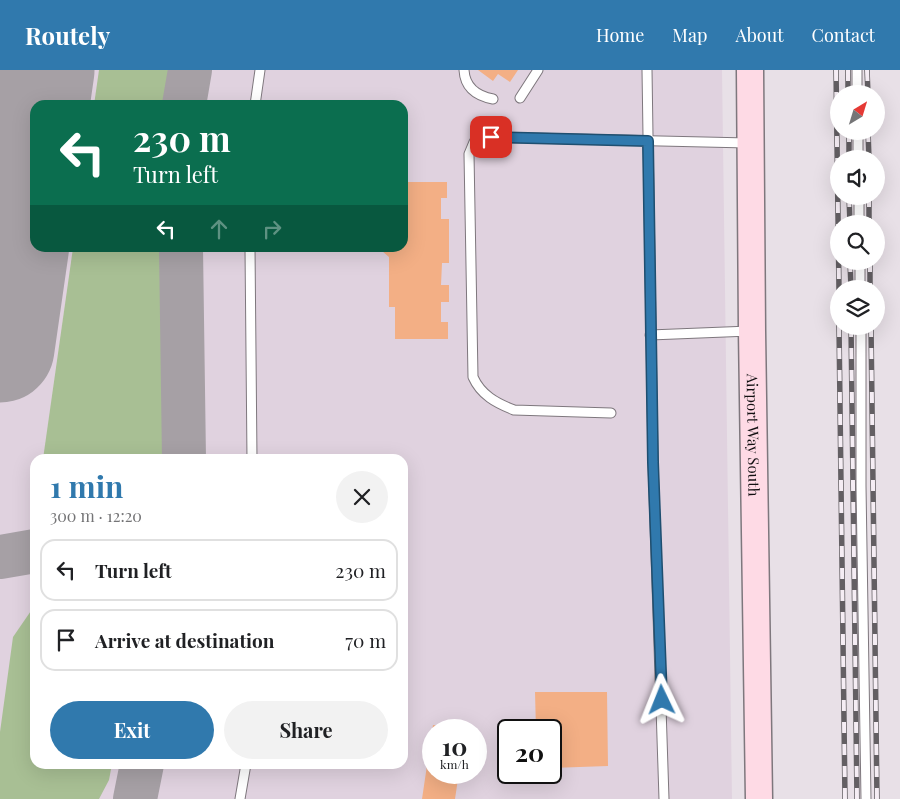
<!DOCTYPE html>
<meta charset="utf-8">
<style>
body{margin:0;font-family:"Playfair Display",serif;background:#f2f2f2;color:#202124;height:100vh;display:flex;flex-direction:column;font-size:19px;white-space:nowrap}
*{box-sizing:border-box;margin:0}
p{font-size:16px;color:#757577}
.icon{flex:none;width:28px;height:28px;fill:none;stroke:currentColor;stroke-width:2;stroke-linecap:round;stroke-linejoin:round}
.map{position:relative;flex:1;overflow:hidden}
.drawer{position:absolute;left:30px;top:384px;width:378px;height:315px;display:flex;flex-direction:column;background:#fff;border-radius:15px;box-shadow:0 5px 20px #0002}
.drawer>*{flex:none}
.banner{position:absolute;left:30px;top:30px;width:378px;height:152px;border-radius:15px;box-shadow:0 5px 20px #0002;background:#0b6e4f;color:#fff;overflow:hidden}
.needle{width:32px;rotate:38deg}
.fabs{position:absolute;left:830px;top:15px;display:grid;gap:10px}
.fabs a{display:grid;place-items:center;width:55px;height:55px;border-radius:50%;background:#fff;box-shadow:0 5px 20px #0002;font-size:25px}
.speed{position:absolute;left:422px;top:649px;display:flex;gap:10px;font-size:25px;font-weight:700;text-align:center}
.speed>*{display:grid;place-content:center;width:65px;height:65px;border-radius:50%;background:#fff;box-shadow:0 5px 20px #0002;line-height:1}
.speed small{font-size:12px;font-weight:400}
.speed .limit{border:2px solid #111;border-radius:8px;background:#fff;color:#111}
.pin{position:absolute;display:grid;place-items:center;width:42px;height:42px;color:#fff;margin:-21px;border-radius:10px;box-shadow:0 2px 8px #0006}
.me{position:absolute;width:55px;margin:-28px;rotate:358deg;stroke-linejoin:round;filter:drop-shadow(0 0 4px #0008)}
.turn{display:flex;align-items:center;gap:18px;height:105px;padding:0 20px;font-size:22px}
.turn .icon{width:65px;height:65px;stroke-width:2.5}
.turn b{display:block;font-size:35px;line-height:42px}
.lanes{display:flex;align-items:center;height:48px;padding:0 20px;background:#0003;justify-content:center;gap:25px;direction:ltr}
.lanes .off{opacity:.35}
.round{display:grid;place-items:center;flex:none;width:52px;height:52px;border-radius:26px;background:#f2f2f2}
.head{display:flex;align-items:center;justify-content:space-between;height:85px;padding:0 20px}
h1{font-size:30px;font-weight:700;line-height:38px;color:#3079ad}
.primary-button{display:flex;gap:10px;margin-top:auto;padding:10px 20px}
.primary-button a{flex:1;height:58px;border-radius:30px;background:#3079ad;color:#fff;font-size:20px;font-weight:700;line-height:58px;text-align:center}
.primary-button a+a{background:#f2f2f2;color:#202124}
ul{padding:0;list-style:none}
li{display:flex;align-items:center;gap:15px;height:62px;margin:0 10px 8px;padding:0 10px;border:2px solid #e0e0e0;border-radius:15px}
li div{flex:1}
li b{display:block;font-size:19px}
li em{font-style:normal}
header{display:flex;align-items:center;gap:30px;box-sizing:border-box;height:70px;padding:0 25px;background:#3079ad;color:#fff}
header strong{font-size:24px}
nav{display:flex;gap:28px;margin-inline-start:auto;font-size:18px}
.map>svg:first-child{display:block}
</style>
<header>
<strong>Routely</strong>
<nav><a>Home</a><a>Map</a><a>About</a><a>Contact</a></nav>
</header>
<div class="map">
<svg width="900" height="729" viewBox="0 0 900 729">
<rect width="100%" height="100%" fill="#e8e0e7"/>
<path fill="#e0d2df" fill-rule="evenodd" d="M0,0H722L732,729H0ZM35,35H402V178H35ZM35,389H402V694H35ZM434,660H476V702H434ZM509,660H551V702H509Z"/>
<g fill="#a8bf94">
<polygon points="99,0 170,0 165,35 94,35"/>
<polygon points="73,178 162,178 166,361 163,389 43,389"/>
<polygon points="35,535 35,694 112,694 109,710 99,729 0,729 0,662 13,567"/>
</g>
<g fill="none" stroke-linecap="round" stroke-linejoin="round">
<g stroke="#a6a0a5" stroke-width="44">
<polyline points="184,35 190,0"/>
<polyline points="181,178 184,389"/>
<polyline points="0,487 35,481"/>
<polyline points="135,729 142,694"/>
</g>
<polyline stroke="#a6a0a5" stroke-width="109" points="0,278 40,0"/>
</g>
<g fill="#f3af85">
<polygon points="478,0 518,0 510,12 498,4 493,11"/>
<polygon points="402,112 447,112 447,128 441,128 441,149 449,149 449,193 442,193 441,215 449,215 449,232 441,232 441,252 448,252 448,269 395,269 395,237 389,237 389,187 382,181 382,178 402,178"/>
<polygon points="535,622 607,622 608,696 551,698 551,660 536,660"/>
<polygon points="433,655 458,659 434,660 434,702 459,702 455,729 422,729"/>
</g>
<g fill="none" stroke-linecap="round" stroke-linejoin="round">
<g stroke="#7e777d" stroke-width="11">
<g id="service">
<path d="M464,0C465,18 477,26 493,29"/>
<polyline points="647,0 653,392 664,729"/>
<polyline points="857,0 857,24"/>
<polyline points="520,28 538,0"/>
<polyline points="255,35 260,0"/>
<polyline points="858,61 858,89"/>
<polyline points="859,126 859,154"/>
<polyline points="250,178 252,389"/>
<polyline points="860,191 860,219"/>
<polyline points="861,256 861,416 866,729"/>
<polyline points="650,265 750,261"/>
<path d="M611,343L514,340C496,333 481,325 473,307L469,84L474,72L482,68L491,67L748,73"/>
<polyline points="240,729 246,694"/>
</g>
</g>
<g stroke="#7e777d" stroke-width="29">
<g id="secondary">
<path id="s1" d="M750,0L752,261L759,729"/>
</g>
</g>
<use href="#service" stroke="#fff" stroke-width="9"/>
<use href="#secondary" stroke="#fedae5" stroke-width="26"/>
<g stroke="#635f63" stroke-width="5.5">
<g id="rail">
<polyline points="836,0 839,219"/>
<polyline points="848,0 848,24"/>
<polyline points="867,0 868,24"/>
<polyline points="849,61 849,89"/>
<polyline points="868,61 869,89"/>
<polyline points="849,126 850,154"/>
<polyline points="869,126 869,154"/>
<polyline points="850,191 851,219"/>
<polyline points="870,191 870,219"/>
<polyline points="839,256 845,729"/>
<polyline points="851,256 857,729"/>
<polyline points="871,256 877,729"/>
</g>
</g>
<use href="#rail" stroke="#f5edf4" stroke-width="4" stroke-dasharray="11" stroke-linecap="butt"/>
</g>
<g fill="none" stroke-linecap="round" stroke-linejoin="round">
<g stroke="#1f4f70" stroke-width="12">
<polyline id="route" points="491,67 648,71 653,392 662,630"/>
</g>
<use href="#route" stroke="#3079ad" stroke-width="9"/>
</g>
<g text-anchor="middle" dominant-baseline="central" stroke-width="4" stroke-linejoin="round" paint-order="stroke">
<g font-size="15" fill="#121012" stroke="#f5edf4">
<text stroke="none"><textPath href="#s1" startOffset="365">Airport Way South</textPath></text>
</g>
</g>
</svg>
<div class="fabs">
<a><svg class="needle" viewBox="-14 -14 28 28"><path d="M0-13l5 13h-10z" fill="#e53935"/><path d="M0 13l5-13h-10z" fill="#757577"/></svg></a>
<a><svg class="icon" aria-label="sound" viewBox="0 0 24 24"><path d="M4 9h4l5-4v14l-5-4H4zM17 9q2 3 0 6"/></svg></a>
<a><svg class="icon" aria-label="search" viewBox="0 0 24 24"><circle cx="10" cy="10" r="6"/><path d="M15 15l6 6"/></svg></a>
<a><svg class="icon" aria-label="layers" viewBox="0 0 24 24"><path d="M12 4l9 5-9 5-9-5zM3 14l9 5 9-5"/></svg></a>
</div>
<div class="speed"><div>10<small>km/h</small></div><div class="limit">20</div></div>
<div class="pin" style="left:491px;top:67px;background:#d93025"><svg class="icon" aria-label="arrive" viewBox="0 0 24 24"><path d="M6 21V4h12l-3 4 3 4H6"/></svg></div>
<svg class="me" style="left:662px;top:630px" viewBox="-20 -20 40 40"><path d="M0-17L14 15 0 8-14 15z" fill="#3079ad" stroke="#fff" stroke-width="4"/></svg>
<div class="banner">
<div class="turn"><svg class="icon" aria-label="left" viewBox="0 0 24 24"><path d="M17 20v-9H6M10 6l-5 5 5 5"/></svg><div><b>230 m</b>Turn left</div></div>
<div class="lanes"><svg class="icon" aria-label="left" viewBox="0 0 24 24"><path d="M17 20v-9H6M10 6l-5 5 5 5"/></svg><svg class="icon off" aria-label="ahead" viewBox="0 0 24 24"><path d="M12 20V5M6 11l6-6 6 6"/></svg><svg class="icon off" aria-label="right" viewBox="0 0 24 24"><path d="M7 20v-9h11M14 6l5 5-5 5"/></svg></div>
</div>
<section class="drawer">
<div class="head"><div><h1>1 min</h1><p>300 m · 12:20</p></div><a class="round"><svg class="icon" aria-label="close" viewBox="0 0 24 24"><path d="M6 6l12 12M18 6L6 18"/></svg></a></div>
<ul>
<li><svg class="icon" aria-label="left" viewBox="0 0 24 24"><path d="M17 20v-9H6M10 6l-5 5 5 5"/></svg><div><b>Turn left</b></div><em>230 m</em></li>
<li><svg class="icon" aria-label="arrive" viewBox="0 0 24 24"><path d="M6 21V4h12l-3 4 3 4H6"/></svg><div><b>Arrive at destination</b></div><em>70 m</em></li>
</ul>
<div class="primary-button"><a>Exit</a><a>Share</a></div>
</section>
</div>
